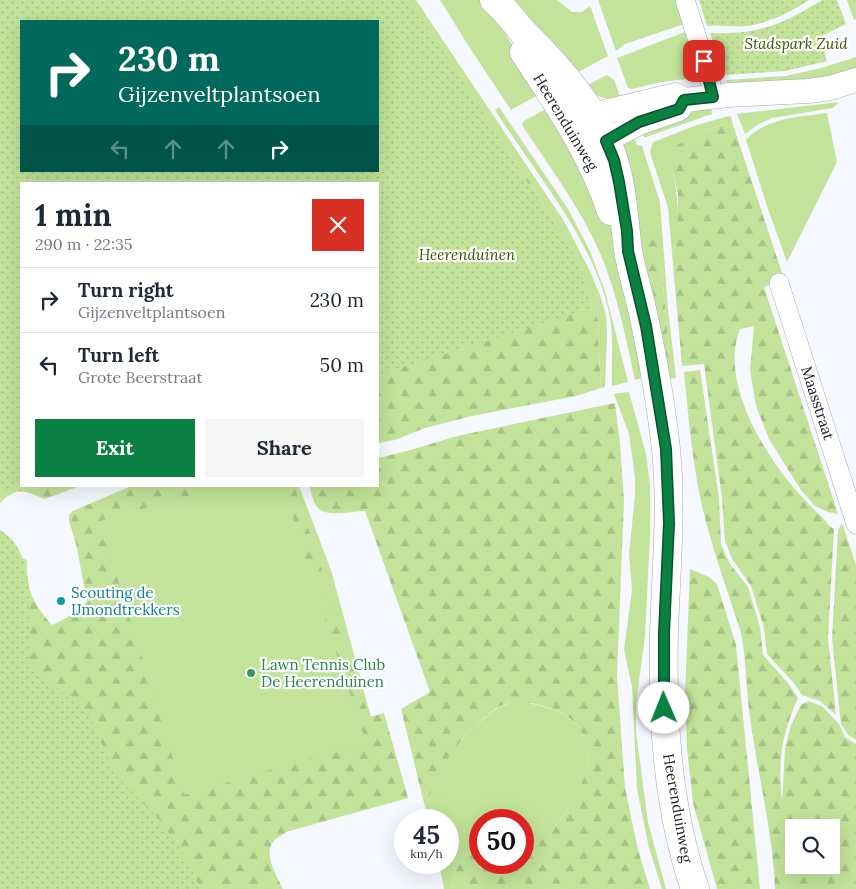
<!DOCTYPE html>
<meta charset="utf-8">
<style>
body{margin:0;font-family:Lora,serif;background:#f6f6f7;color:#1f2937;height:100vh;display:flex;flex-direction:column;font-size:19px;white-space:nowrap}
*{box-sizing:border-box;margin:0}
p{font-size:16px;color:#747a83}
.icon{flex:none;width:28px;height:28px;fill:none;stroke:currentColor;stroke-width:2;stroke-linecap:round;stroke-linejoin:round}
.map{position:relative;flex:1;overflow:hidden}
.side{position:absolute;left:20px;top:182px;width:359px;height:305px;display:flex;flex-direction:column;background:#fff;border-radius:0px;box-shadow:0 5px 20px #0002}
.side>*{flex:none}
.top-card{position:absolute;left:20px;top:20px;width:359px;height:152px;border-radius:0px;box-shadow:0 5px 20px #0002;background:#00695c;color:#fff;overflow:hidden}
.fabs{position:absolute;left:785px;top:819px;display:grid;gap:10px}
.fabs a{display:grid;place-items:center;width:55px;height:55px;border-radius:0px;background:#fff;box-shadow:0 5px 20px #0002;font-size:25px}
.speed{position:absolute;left:394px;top:809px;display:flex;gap:10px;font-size:25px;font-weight:700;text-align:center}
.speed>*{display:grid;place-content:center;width:65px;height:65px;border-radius:50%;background:#fff;box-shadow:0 5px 20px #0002;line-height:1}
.speed small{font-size:12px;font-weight:400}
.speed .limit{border:8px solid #d22;background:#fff;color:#111}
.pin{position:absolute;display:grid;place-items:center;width:42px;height:42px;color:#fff;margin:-21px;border-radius:10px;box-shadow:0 2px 8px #0006}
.me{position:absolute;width:55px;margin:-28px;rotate:359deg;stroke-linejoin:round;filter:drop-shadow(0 0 4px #0008)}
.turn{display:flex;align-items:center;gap:18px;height:105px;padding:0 15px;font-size:22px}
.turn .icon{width:65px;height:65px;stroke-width:2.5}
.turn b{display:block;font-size:35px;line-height:42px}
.lanes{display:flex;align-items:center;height:48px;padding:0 15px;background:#0003;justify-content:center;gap:25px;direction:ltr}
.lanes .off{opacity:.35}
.round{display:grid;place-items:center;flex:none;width:52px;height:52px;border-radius:0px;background:#f6f6f7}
.headline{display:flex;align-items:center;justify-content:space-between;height:85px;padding:0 15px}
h1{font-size:30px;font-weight:800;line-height:38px}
.button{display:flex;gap:10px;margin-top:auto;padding:10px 15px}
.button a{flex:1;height:58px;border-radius:0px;background:#0b8043;color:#fff;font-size:20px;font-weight:800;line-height:58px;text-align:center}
.button a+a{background:#f6f6f7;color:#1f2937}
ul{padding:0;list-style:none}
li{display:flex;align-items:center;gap:15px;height:65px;padding:0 15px;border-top:1px solid #e0e1e3}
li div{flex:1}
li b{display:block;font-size:19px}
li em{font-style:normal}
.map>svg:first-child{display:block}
</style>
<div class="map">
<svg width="856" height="889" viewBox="0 0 856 889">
<defs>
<pattern id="forest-firs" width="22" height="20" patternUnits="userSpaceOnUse" patternTransform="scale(1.25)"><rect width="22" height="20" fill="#c2e399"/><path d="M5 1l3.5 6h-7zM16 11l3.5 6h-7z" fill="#a6c284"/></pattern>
<pattern id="park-dots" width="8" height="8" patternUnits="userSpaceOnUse" patternTransform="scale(1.25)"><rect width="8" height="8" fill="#c2e399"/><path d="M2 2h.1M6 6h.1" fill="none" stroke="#a6c284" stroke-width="1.8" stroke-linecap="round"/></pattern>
</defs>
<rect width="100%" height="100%" fill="#f6f8ff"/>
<g fill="#c2e399" fill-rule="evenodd">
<polygon points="333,0 416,0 564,221 590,271 600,295 606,315 607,336 605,387 601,388 598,335 600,324 592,308 586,281 574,254 525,174 429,40 378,117 378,21"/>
<polygon points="440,0 481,0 545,91 511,110 468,45"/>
<polygon points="504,0 557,0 572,12 582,12 590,6 608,56 571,76"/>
<polygon points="598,0 677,0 684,24 625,44 616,51"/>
<polygon points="847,0 856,0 856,19 854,20"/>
<polygon points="685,32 702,77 661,82 632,89 628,88 617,58"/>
<polygon points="856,57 856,68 817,79 728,85 726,80 786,76 821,68"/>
<path d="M607,75L614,80L621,99C606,101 595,95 582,88Z"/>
<polygon points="839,102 833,108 772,118 757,125 745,134 737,114"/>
<path d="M553,105L605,207L620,258L642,376L639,379L635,380C626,339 618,297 602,258C583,211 550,168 522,125L524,121Z"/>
<path d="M499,107L568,209L590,251L605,291L628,382L612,386C611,365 614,338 610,318C597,244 534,172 495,110Z"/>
<polygon points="711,107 712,114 646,137 644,137 641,128 674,117"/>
<path d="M827,113L837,162L787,262L767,206L746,140C766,118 798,117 827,113Z"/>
<path d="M729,116L731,117L732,122L702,131L672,168C677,191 683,231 672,253L668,208L650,152L653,142L697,125Z"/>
<path d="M633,134L637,145L642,146L660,202L668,309L676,378L665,380L623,148L625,142ZM646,239L661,264L670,357L655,310L643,247Z"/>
<polygon points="629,392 646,454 650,485 650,535 645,636 636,704 636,732 648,822 666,889 662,889 649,848 637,789 632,687 624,650 632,590 629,554 635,495 635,478 629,434 614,394"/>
<polygon points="206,486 299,486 331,570 387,776 196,836 92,519"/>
<path d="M518,701C537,705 559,708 574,722C582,729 589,747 589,757C589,782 563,825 541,836C536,839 528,840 523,841L522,820H480V846C457,858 457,864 452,889H444L439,863L448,862V820H428L425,807L439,774L454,748L473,727L500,706Z"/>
</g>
<g fill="url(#forest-firs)" fill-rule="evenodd">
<path d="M429,40L525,174L574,254L586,281L592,308L600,324L598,335L601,388L576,396L472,416L425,428L395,440L378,443V184H21V486H80L45,499C23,491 19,485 0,503V67L21,171H378Z"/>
<path d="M732,122L784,279L764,287L838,514L828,512L815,506L801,490L769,439L756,406L750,370L754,326L740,329C716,389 778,478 821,516C826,521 828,526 834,529L828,638L836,715L820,701L802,695L794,683L767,654L764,628L751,586L732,559L725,541L722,498L704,364L682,366L672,253L675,247L678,215V194L672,168L671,149L702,131Z"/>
<polygon points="652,237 657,241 661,264 670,357 662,356 643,247 646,239"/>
<path d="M700,370L719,498L721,544L730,564L748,587L760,627L763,655L788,683L798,698C781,736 778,761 782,801L785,749L791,725L801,705L808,701L822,706L839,724L845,737L856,744V889H775C773,834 759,780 751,725C746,694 747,664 741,633C727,588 710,544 700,497C692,456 688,414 684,372ZM794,828H831V865H794Z"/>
<path d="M615,403L620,443L624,501L617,675L625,788L638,850L650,889H452C457,864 457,858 480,846V862H522L523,841C544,838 562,822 572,803C579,789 588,774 589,758C589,747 582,730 575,723C560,707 520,697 500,706C495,708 490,714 485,717C453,742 440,771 425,807L401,709L430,692L365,511C349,511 321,520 314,502C312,497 311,491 309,486H378V458L407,451L457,436Z"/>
<path d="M131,486H222L100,521L184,795L366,742L318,598L329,596L369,717L384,713L408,798L286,832C282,835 276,838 273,842C263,855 277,876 283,889H156L34,766L12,554L27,560C25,589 33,603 52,625C65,620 78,611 87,601L76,544L69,521V515L73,511Z"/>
<polygon points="282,486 294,486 322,570 317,575 312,577"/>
<polygon points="842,523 856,565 856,740 848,735 841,724 832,639 838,530"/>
<polygon points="690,569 709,577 717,584 736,645 760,889 717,889 693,803 687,748 685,695"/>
</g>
<g fill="url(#park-dots)" fill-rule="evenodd">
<path d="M0,0H410L574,254L586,281L592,308L378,375V184H21V486L0,492ZM21,21H378V171H21Z"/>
<path d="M699,0H809C791,12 769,23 747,26C734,27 721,25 707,26Z"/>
<path d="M822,0H837L846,24L820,37L827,61L785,71L724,75L710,33C757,35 782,25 822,0Z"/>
<path d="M0,530C40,553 29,624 29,663L90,717L116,776L159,819L190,864L200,889H0Z"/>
</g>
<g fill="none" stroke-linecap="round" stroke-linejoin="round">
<g stroke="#a6a8b3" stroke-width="20">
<g id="minor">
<polyline points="685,0 710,79 713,97"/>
<polyline points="779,283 856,524"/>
</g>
</g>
<g stroke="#a6a8b3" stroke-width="25">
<g id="tertiary">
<polyline points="578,124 605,112 676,95 684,100 728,95 808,91 830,88 856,80"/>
<polyline points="590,149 639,123 679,109 684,100"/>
</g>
</g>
<g stroke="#a6a8b3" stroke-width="29">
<g id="secondary">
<path d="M494,0C506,9 515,24 526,35C560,69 600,114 614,161C623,190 624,220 628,250C631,270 638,290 642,309C652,354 661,404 666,449C672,510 666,572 664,633C662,719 667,807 695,889"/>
<path d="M524,52C557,102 592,153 611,211"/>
</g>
</g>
<use href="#minor" stroke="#fff" stroke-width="19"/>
<use href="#tertiary" stroke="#fff" stroke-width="24"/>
<use href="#secondary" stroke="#fff" stroke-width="28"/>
</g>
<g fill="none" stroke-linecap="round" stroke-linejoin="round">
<g stroke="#07532c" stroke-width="12">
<polyline id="route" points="664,708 664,633 669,523 666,449 646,326 628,251 627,231 619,182 614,160 606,141 639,122 679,109 684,100 713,97 704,61"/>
</g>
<use href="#route" stroke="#0b8043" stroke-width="9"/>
</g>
<circle fill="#0f9aa8" stroke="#fff" stroke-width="2" cx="61" cy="601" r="5"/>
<circle fill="#2e9e5b" stroke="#fff" stroke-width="2" cx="251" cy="673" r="5"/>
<g text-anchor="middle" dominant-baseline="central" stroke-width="4.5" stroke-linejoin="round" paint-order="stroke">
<g font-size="15" font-style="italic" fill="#395400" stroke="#fff">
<text x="796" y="43">Stadspark Zuid</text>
<text x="467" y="254">Heerenduinen</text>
</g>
<g font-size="15" fill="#212226" stroke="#fff">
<text transform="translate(566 122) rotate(59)">Heerenduinweg</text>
<text transform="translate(818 403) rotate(72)">Maasstraat</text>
<text transform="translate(678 808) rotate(80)">Heerenduinweg</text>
</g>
<g font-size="15" fill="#0d838f" stroke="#fff" text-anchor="start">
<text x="71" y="592">Scouting de<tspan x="71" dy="17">IJmondtrekkers</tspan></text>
</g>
<g font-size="15" fill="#27864d" stroke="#fff" text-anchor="start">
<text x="261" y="664">Lawn Tennis Club<tspan x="261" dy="17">De Heerenduinen</tspan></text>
</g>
</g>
</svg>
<div class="fabs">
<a><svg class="icon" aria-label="search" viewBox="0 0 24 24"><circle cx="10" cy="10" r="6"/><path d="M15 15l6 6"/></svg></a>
</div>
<div class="speed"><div>45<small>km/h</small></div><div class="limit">50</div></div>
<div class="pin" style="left:704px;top:61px;background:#d93025"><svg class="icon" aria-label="arrive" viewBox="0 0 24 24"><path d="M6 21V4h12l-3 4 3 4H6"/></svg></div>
<svg class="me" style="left:664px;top:708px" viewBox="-20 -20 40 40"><circle r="19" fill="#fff"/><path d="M0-13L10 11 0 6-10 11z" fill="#0b8043"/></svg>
<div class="top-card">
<div class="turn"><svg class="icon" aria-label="right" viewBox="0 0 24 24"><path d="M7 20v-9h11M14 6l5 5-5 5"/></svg><div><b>230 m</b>Gijzenveltplantsoen</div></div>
<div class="lanes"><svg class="icon off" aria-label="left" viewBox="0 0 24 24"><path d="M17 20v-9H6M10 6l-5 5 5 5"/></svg><svg class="icon off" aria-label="ahead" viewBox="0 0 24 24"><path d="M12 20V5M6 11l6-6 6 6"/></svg><svg class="icon off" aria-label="ahead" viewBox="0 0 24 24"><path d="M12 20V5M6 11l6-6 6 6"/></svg><svg class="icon" aria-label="right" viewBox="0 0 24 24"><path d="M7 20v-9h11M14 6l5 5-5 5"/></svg></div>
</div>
<section class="side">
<div class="headline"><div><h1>1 min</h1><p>290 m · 22:35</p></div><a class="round" style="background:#d93025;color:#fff"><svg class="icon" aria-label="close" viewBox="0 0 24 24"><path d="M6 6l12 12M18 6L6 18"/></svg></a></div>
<ul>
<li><svg class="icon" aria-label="right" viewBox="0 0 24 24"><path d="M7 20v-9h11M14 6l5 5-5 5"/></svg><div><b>Turn right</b><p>Gijzenveltplantsoen</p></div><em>230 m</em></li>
<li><svg class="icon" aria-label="left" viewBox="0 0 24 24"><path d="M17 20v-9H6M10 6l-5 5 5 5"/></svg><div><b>Turn left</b><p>Grote Beerstraat</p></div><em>50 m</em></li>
</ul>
<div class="button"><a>Exit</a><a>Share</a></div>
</section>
</div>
